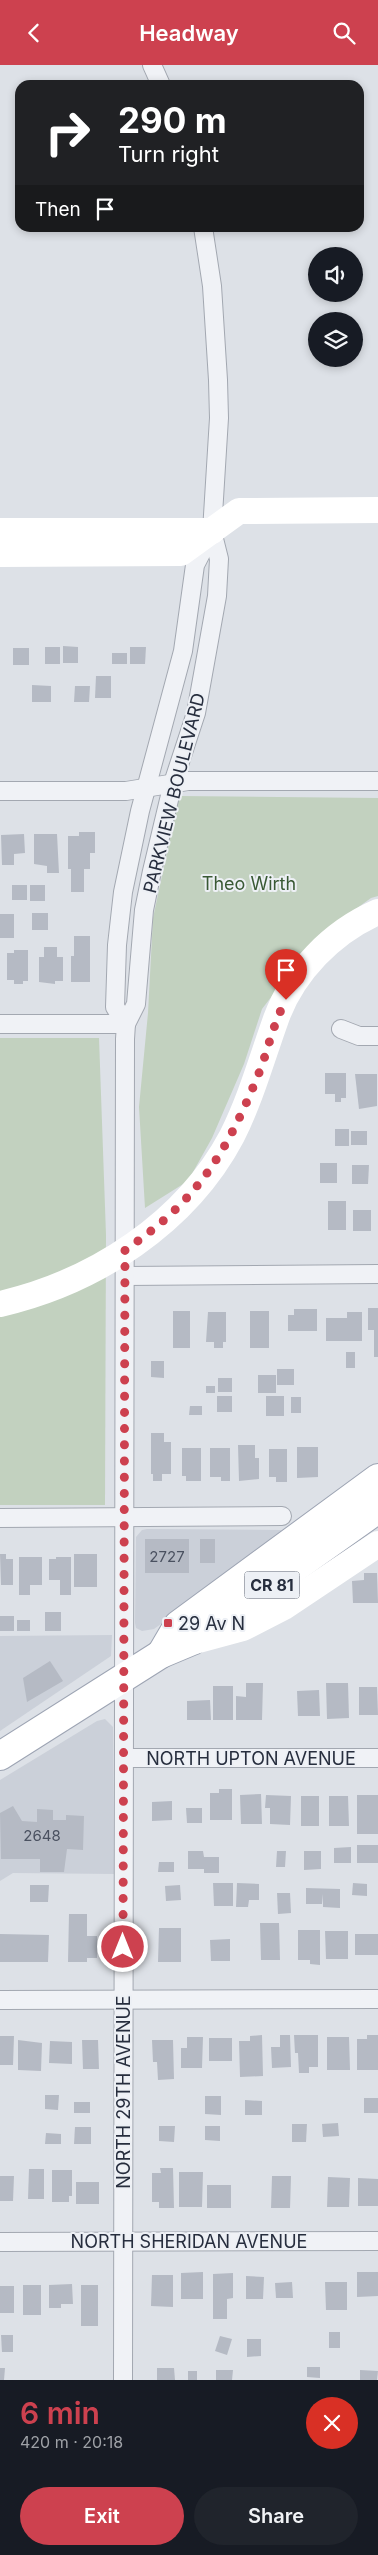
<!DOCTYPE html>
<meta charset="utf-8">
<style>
body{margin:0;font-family:Inter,sans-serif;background:#20242c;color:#f1f3f6;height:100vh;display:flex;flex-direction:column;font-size:19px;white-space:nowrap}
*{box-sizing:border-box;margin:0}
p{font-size:16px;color:#9ea1a6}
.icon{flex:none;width:28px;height:28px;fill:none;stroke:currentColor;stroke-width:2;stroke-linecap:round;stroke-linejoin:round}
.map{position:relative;height:2315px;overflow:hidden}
.panel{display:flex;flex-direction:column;background:#171b24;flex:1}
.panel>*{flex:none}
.hud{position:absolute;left:15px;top:15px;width:349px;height:152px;border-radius:15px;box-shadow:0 2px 8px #0003;background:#202124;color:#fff;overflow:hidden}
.fabs{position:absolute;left:308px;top:182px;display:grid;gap:10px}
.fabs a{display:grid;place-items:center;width:55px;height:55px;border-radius:50%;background:#171b24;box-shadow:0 2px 8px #0003;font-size:25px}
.pin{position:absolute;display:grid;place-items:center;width:42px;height:42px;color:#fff;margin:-51px -21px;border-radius:50% 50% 50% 0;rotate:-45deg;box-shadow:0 0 5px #0007}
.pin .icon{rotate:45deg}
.me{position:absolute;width:55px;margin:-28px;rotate:0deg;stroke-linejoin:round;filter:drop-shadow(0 0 4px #0008)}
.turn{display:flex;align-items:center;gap:18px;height:105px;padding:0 20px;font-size:22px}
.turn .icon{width:65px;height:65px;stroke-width:2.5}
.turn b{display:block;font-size:35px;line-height:42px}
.then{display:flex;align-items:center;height:48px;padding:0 20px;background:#0003;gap:10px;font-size:19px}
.round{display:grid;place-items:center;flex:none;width:52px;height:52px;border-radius:26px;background:#20242c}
.summary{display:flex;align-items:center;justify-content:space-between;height:85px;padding:0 20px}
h1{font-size:30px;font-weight:600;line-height:38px;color:#cd414f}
.action{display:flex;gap:10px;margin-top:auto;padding:10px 20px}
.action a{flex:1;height:58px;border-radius:30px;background:#cd414f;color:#fff;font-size:20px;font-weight:600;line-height:58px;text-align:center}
.action a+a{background:#20242c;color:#f1f3f6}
header{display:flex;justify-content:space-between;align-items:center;height:65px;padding:0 20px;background:#cd414f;color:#fff;font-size:22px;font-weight:600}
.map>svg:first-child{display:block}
</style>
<header><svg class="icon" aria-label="back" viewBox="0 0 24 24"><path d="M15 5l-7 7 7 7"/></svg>Headway<svg class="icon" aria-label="search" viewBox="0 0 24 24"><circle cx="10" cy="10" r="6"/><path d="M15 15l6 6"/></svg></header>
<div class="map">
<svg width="378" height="2315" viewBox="0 0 378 2315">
<rect width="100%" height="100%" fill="#dde1e7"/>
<g fill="#cbd0d9">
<polygon points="147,1464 281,1465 285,1470 154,1564 142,1566 136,1563 135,1558 136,1472 142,1465"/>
<polygon points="112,1570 111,1591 0,1666 0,1571"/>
<polygon points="105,1654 113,1662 114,1809 13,1808 0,1816 0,1715 97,1656"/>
</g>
<g fill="#c2d1bf">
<polygon points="179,731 378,733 378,831 371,833 317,872 262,944 244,999 212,1073 188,1116 145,1143 139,1042 148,948 153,853"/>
<polygon points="0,973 99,973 106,1170 105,1440 0,1440"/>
</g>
<g fill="#b5bac4">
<polygon points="63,581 78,582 78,598 63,598"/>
<rect x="45" y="582" width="15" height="17"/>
<polygon points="130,582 146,582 145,599 130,599"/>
<rect x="13" y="583" width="16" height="17"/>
<rect x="112" y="588" width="15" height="11"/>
<polygon points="96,611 111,611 111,633 95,633"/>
<polygon points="32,620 51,621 51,637 32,637"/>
<polygon points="75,621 90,621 89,637 74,637"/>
<polygon points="79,767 95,767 95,788 90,788 90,804 84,804 84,827 71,827 71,804 68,804 68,771 79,771"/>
<polygon points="24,769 25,788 14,789 14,800 2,800 1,770"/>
<polygon points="34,769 57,769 59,808 47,808 47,801 34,799"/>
<rect x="12" y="820" width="15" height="15"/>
<rect x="30" y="820" width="15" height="16"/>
<rect x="32" y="848" width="16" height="17"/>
<rect x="0" y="849" width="14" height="24"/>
<polygon points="74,871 90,871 90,917 71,917 71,891 74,891"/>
<polygon points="44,882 57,882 57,892 63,892 63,916 55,916 55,919 39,917 39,892 44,892"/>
<polygon points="14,885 28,885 28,916 23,916 23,919 14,919 14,915 7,915 7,888 14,888"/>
<polygon points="325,1008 346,1008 346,1033 341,1033 341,1037 335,1037 335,1029 325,1029"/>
<polygon points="355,1009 377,1009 377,1041 359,1044"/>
<rect x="335" y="1064" width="14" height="17"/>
<rect x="351" y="1066" width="16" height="14"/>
<rect x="320" y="1098" width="17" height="20"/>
<polygon points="352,1100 369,1100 368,1119 352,1119"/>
<rect x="328" y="1136" width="18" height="29"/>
<rect x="353" y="1145" width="18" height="21"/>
<polygon points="368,1243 378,1243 378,1292 374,1292 374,1265 368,1265"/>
<polygon points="294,1244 317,1244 317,1266 288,1266 288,1250 294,1250"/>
<rect x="173" y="1246" width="17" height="37"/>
<rect x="250" y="1246" width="19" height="37"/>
<polygon points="208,1247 226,1247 226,1277 223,1277 223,1283 214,1283 214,1277 206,1277"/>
<polygon points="347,1247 362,1247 362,1276 326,1276 326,1253 347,1253"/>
<rect x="346" y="1287" width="9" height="16"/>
<polygon points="151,1296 164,1296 164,1313 151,1312"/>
<rect x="277" y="1304" width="17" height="16"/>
<rect x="258" y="1310" width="18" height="18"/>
<rect x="218" y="1313" width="14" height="14"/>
<rect x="206" y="1321" width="9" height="7"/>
<rect x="217" y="1331" width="15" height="16"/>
<rect x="266" y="1331" width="18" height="20"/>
<rect x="291" y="1332" width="10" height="16"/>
<polygon points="190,1341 202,1341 202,1350 189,1350"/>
<polygon points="151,1368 164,1368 164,1377 171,1377 171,1409 162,1409 162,1416 153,1416 153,1409 151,1409"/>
<polygon points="238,1380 255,1380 255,1393 259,1393 259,1414 239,1416"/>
<polygon points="297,1382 318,1382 318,1412 297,1413"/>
<polygon points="182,1383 201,1383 201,1416 186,1416 186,1411 182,1411"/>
<polygon points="210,1383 230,1383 230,1416 221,1416 221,1412 210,1412"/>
<polygon points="269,1384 287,1384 287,1417 276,1417 276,1412 269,1412"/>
<rect x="145" y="1474" width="44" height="34"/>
<rect x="200" y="1474" width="15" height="24"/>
<polygon points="0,1489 6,1489 6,1494 13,1494 13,1520 1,1520"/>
<rect x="74" y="1489" width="23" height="33"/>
<polygon points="19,1492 42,1492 42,1520 30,1520 30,1530 19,1530"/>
<polygon points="56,1492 71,1492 71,1530 60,1530 60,1515 49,1515 49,1494 56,1494"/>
<polygon points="364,1508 377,1508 378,1538 353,1538 352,1516 364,1515"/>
<rect x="45" y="1547" width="16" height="19"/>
<rect x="0" y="1551" width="14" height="15"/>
<rect x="17" y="1555" width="13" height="11"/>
<polygon points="50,1596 63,1616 27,1637 23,1613"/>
<polygon points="246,1618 263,1618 262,1655 236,1655 236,1631 246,1632"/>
<polygon points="326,1618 348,1618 349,1653 327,1654"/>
<rect x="213" y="1621" width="20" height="34"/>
<polygon points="359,1622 377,1622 378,1650 359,1650"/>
<polygon points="319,1625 320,1651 298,1651 297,1626"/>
<polygon points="210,1635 211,1655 187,1655 187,1636"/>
<polygon points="219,1724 232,1724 232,1755 210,1755 210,1728 219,1728"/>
<polygon points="261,1729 262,1759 241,1759 240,1730"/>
<polygon points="266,1730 291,1731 290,1760 270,1759 270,1743 265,1743"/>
<rect x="357" y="1730" width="21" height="39"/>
<rect x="301" y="1731" width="18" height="30"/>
<polygon points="329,1731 348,1731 349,1761 329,1761"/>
<polygon points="172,1736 172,1755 152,1756 152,1737"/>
<polygon points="13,1741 22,1756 37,1757 37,1744 53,1745 53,1755 66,1755 66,1750 84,1751 83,1785 67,1784 64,1807 40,1807 40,1794 1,1794 0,1748"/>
<polygon points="186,1743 202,1743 202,1758 187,1758"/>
<rect x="357" y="1780" width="21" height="18"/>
<polygon points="351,1782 351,1798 334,1798 334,1783"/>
<polygon points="188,1786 203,1786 204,1792 219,1792 219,1808 204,1808 204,1804 188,1804"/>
<polygon points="277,1786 286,1786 285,1802 276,1802"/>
<polygon points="304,1786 321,1786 321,1804 304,1805"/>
<polygon points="159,1797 174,1797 174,1807 158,1807"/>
<polygon points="213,1818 233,1818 233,1841 214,1841"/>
<polygon points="237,1818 259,1819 259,1835 249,1835 248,1842 236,1842"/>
<polygon points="353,1818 367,1819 367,1831 352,1830"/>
<polygon points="30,1820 49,1820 48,1837 30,1837"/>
<polygon points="180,1820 181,1835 166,1836 165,1821"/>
<polygon points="306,1823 340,1824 340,1843 323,1842 323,1829 322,1839 306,1839"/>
<polygon points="277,1828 290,1828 291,1848 278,1849"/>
<polygon points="69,1849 87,1849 87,1871 97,1871 97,1893 87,1893 87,1897 68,1897"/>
<polygon points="260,1858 279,1858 280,1895 261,1895"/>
<polygon points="159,1863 181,1863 181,1897 158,1897"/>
<polygon points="298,1865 320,1865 320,1900 310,1899 310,1895 298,1895"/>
<polygon points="325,1866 348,1866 348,1894 326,1894"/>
<polygon points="0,1869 49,1870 48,1897 0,1897"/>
<rect x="355" y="1869" width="23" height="21"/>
<polygon points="230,1874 230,1896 211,1896 210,1875"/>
<polygon points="262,1970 263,2011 240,2012 239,1976 250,1976 250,1971"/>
<polygon points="280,1970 290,1970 291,2002 272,2003 271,1982 280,1982"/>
<polygon points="294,1970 318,1970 318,2002 309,2002 309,2008 299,2008 298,1988 295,1988"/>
<polygon points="367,1970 378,1970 378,2005 357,2005 357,1974 367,1974"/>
<polygon points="0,1971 14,1971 13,2000 0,2000"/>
<polygon points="187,1972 203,1972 202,2003 181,2003 181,1983 187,1983"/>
<polygon points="327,1972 349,1972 350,2005 327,2005"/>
<rect x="209" y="1973" width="23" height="23"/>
<polygon points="18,1975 42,1978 41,2006 18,2005"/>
<polygon points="82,1975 98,1975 99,2004 83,2004"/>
<polygon points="152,1975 173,1975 174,2014 158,2015 157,1997 153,1997"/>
<polygon points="50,1976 72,1977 72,1999 49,1998"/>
<polygon points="45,2030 59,2030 58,2045 45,2044"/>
<polygon points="205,2031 221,2031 221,2050 205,2049"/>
<rect x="364" y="2033" width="14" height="15"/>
<polygon points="245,2035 262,2036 262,2050 245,2050"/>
<rect x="74" y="2037" width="16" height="11"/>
<polygon points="338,2058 339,2071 323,2072 322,2059"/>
<polygon points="292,2059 307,2059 306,2077 292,2077"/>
<polygon points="159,2061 175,2061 174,2077 159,2076"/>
<polygon points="205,2061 220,2061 220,2076 205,2075"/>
<polygon points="75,2062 91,2062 91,2079 74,2079"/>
<polygon points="46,2068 61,2069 61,2079 45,2079"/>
<polygon points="160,2103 173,2103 174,2143 159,2143 159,2137 152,2137 152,2108 161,2108"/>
<polygon points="29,2104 44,2104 44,2134 28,2134"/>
<polygon points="52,2105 72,2105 72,2131 69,2131 69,2137 52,2137"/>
<polygon points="179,2107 203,2107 202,2142 179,2142"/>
<polygon points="0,2111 14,2111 13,2136 0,2136"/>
<polygon points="272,2111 291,2111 290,2143 271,2143"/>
<polygon points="328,2112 350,2113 349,2142 327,2142"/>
<polygon points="358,2113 378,2114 378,2141 358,2141"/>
<rect x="76" y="2117" width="23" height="22"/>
<rect x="207" y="2120" width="24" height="23"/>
<polygon points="203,2207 203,2234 181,2234 181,2208"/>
<polygon points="357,2207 378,2207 378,2231 357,2232"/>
<polygon points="233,2208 233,2233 227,2234 227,2254 213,2254 213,2209"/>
<polygon points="152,2210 173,2210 173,2242 151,2241"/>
<polygon points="246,2211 264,2212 263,2234 246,2234"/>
<polygon points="292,2217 293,2233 276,2233 275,2218"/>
<polygon points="325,2217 347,2217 347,2245 326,2245"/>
<polygon points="72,2219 73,2239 61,2239 61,2243 49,2243 49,2220"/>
<rect x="23" y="2220" width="18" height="30"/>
<rect x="81" y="2220" width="17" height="41"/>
<rect x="0" y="2221" width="14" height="27"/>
<rect x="329" y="2267" width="11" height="16"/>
<polygon points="1,2270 13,2270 13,2287 2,2287"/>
<polygon points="220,2271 232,2274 227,2290 215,2286"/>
<polygon points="247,2274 261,2274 261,2291 247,2292"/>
<polygon points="307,2302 320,2302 320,2313 307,2312"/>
<polygon points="0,2303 5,2303 4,2315 0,2315"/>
<polygon points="157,2303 174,2303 175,2315 157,2315"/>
<polygon points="216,2305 233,2305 232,2315 216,2315"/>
<polygon points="360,2305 378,2306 377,2315 360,2315"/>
<rect x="188" y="2306" width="9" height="9"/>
</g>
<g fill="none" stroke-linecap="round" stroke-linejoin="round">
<g stroke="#a3a8b1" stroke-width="20">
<g id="street">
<polyline points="152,0 161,20"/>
<polyline points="0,726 126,726 188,716 378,716"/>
<polyline points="0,959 126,959"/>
<polyline points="126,959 115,942 117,880 123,827 140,746 183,586 195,500 210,471"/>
<polyline points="341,964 359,971 378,971"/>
<polyline points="125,1211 378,1209"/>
<polyline points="0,1453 282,1451"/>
<polyline points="124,1693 378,1693"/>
<polyline points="0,1935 378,1934"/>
<polyline points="0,2177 378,2176"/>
<polyline points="123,2315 125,974 126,959 136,939 144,845 152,806 173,718 196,648 217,531 219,494 212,466 219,353 218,315 212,221 203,162"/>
</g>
</g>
<g stroke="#9da4b3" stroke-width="30">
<g id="primary">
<polyline points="161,1589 178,1560 378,1413"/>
<polyline points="0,1691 161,1589 192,1576 378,1444"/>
</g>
</g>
<use href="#street" stroke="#f0f2f6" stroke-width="18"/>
<g stroke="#fff" stroke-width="26">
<polyline points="0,466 212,466"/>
<polyline points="0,489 181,488 239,446 378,445"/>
<path d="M0,1239C95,1217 186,1158 232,1071C251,1033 262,993 276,954C293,907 332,867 378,847"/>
<polyline points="195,1576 243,1563 284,1542 378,1479"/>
</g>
<use href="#primary" stroke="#fff" stroke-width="28"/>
</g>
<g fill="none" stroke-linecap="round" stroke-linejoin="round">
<path stroke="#cd414f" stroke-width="9" stroke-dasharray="0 16.2" d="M123,1882L125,1185C200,1134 228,1085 261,1003C269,980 274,957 286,935"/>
</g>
<rect fill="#cd414f" stroke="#edf0f5" stroke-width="2" x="163" y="1553" width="10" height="10" rx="2.5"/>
<g text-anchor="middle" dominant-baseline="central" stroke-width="4" stroke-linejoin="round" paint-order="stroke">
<g font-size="15" fill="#4a5160">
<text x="167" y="1491">2727</text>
<text x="42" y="1770">2648</text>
</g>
<rect fill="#edf0f5" stroke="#626875" stroke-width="1" x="244.5" y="1506.5" width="55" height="27" rx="4"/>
<g font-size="16" font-weight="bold" fill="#272e3e">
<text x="272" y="1520">CR 81</text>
</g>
<g font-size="18" fill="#272e3e" stroke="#edf0f5">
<text transform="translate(174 728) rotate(-76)">PARKVIEW BOULEVARD</text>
<text x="251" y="1693">NORTH UPTON AVENUE</text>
<text transform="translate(123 2027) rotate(-90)">NORTH 29TH AVENUE</text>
<text x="189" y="2176">NORTH SHERIDAN AVENUE</text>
</g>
<g font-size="18" fill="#395934" stroke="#edf0f5">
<text x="249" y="818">Theo Wirth</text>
</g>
<g font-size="18" fill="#272e3e" stroke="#edf0f5" text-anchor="start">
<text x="178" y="1558">29 Av N</text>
</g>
</g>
</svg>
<div class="fabs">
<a><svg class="icon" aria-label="sound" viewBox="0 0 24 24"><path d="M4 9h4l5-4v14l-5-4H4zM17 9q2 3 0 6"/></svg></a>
<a><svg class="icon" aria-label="layers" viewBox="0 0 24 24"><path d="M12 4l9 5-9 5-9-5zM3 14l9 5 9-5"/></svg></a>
</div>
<div class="pin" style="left:286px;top:935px;background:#d93025"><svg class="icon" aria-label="arrive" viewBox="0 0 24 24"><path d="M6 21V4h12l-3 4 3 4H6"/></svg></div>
<svg class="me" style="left:123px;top:1882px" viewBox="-20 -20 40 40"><circle r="17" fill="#cd414f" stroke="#fff" stroke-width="3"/><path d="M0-11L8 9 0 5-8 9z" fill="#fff"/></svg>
<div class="hud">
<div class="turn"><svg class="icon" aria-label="right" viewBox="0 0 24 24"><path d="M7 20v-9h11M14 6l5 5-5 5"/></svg><div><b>290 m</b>Turn right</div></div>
<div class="then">Then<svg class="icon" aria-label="arrive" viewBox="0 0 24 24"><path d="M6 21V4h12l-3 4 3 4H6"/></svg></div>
</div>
</div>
<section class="panel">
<div class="summary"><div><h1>6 min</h1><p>420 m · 20:18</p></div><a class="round" style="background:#d93025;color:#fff"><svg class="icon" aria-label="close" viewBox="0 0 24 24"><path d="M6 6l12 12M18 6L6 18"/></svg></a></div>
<div class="action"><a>Exit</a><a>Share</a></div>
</section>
